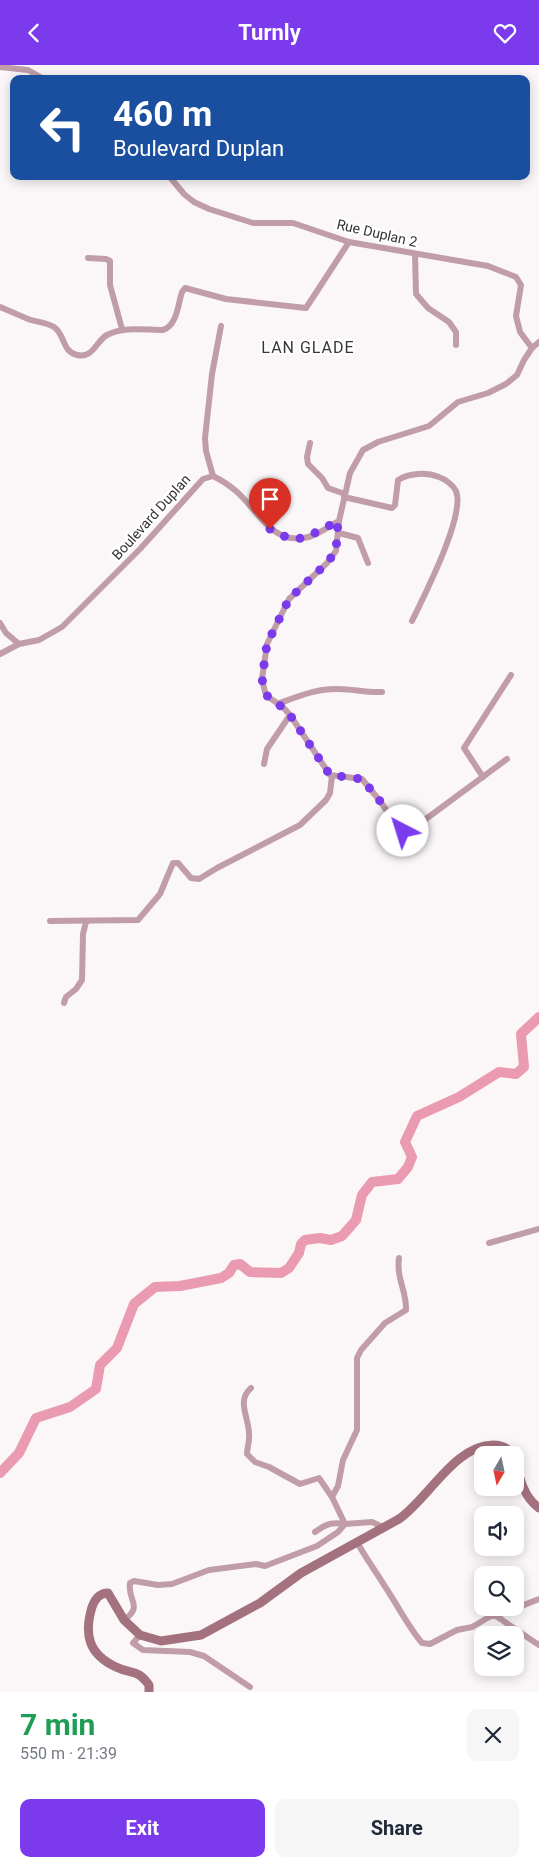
<!DOCTYPE html>
<meta charset="utf-8">
<style>
body{margin:0;font-family:Roboto,sans-serif;background:#f6f6f7;color:#1f2937;height:100vh;display:flex;flex-direction:column;font-size:19px;white-space:nowrap}
*{box-sizing:border-box;margin:0}
p{font-size:16px;color:#747a83}
.icon{flex:none;width:28px;height:28px;fill:none;stroke:currentColor;stroke-width:2;stroke-linecap:round;stroke-linejoin:round}
.map{position:relative;height:1627px;overflow:hidden}
.side{display:flex;flex-direction:column;background:#fff;flex:1}
.side>*{flex:none}
.hud{position:absolute;left:10px;top:10px;width:520px;height:105px;border-radius:10px;box-shadow:0 2px 12px #0003;background:#1a4fa0;color:#fff;overflow:hidden}
.needle{width:32px;rotate:189deg}
.controls{position:absolute;left:474px;top:1381px;display:grid;gap:10px}
.controls a{display:grid;place-items:center;width:50px;height:50px;border-radius:10px;background:#fff;box-shadow:0 2px 12px #0003;font-size:25px}
.pin{position:absolute;display:grid;place-items:center;width:42px;height:42px;color:#fff;margin:-51px -21px;border-radius:50% 50% 50% 0;rotate:-45deg;box-shadow:0 0 5px #0007}
.pin .icon{rotate:45deg}
.me{position:absolute;width:55px;margin:-28px;rotate:320deg;stroke-linejoin:round;filter:drop-shadow(0 0 4px #0008)}
.turn{display:flex;align-items:center;gap:18px;height:105px;padding:0 20px;font-size:22px}
.turn .icon{width:65px;height:65px;stroke-width:2.5}
.turn b{display:block;font-size:35px;line-height:42px}
.round{display:grid;place-items:center;flex:none;width:52px;height:52px;border-radius:10px;background:#f6f6f7}
.headline{display:flex;align-items:center;justify-content:space-between;height:85px;padding:0 20px}
h1{font-size:30px;font-weight:700;line-height:38px;color:#1e9e55}
.primary-button{display:flex;gap:10px;margin-top:auto;padding:10px 20px}
.primary-button a{flex:1;height:58px;border-radius:10px;background:#7c3aed;color:#fff;font-size:20px;font-weight:700;line-height:58px;text-align:center}
.primary-button a+a{background:#f6f6f7;color:#1f2937}
header{display:flex;justify-content:space-between;align-items:center;height:65px;padding:0 20px;background:#7c3aed;color:#fff;font-size:22px;font-weight:700}
.map>svg:first-child{display:block}
</style>
<header><svg class="icon" aria-label="back" viewBox="0 0 24 24"><path d="M15 5l-7 7 7 7"/></svg>Turnly<svg class="icon" aria-label="heart" viewBox="0 0 24 24"><path d="M12 20l-8-8c-3-5 5-10 8-4 3-6 11-1 8 4z"/></svg></header>
<div class="map">
<svg width="539" height="1627" viewBox="0 0 539 1627">
<rect width="100%" height="100%" fill="#fbf7f8"/>
<g fill="none" stroke-linecap="round" stroke-linejoin="round">
<polyline stroke="#ea9bb1" stroke-width="10" points="0,1408 19,1388 36,1353 70,1342 96,1324 100,1300 117,1283 134,1239 155,1222 180,1221 221,1213 229,1208 234,1200 240,1199 250,1207 281,1208 289,1203 299,1188 301,1179 305,1175 320,1173 331,1175 342,1171 356,1155 362,1130 372,1117 398,1114 408,1102 412,1092 405,1077 417,1051 459,1032 499,1007 516,1009 524,1002 521,969 539,952"/>
<g stroke="#c19da7" stroke-width="6">
<polyline points="0,2 28,5 44,14"/>
<polyline points="169,111 184,129 194,137 209,144 253,158 293,158 349,177 488,201 516,212 521,220 516,251 520,267 532,283"/>
<polyline points="415,189 416,229 428,243 449,257 456,267 456,280"/>
<polyline points="88,193 106,194 110,196 110,220 122,264"/>
<path d="M0,242C9,246 19,250 28,254C36,257 46,257 54,262C65,269 62,287 77,290C93,294 96,276 107,270C124,261 145,265 163,265C177,261 178,239 182,227L185,223L226,234L306,243L349,177"/>
<polyline points="310,378 307,392 308,399 322,413 328,423 345,429"/>
<polyline points="213,411 206,386 205,373 212,309 221,261"/>
<path d="M344,432L392,443L395,440L398,415C409,408 426,407 439,412C445,414 453,420 456,426C466,450 423,533 412,556"/>
<polyline points="339,456 336,486 327,498 289,534 267,579 262,614 265,627 268,632 282,641 290,650 330,710 362,714 380,736 399,764 406,766 411,765 507,694"/>
<polyline points="339,468 358,473 368,498"/>
<path d="M0,558L6,568L19,579L39,575L62,562L140,484L203,414L213,411C221,415 229,420 236,426C257,444 271,478 303,473C315,472 328,462 339,456L350,408L363,385L378,377L429,361L458,337L488,328L506,319L517,310L524,295L532,283L539,277"/>
<polyline points="0,589 19,579"/>
<path d="M277,639C297,632 317,623 339,624C353,624 367,628 382,627"/>
<polyline points="264,699 267,684 290,650"/>
<polyline points="483,712 464,683 511,610"/>
<polyline points="50,856 138,855 160,829 173,798 178,798 191,813 199,814 217,803 300,760 326,735 330,728 332,711"/>
<polyline points="64,938 66,932 76,924 82,915 83,869 86,857"/>
<polyline points="489,1178 539,1164"/>
<path d="M251,1323C236,1336 249,1352 249,1369C250,1376 247,1382 247,1389L255,1397L269,1402L300,1419L319,1413L332,1432L345,1459C331,1457 326,1459 315,1467"/>
<path d="M332,1432L338,1421L343,1395L357,1365V1293L361,1285L385,1258L406,1245C407,1227 396,1213 399,1193"/>
<path d="M357,1477C365,1492 375,1505 384,1520C397,1539 407,1560 422,1578L430,1579L457,1565L472,1562L491,1551H496L539,1580"/>
<polyline points="496,1551 539,1534"/>
<path d="M124,1555C144,1541 127,1535 130,1518L134,1516L158,1520L172,1519L209,1505L256,1499L265,1501L317,1481L338,1467L345,1459L372,1457L383,1462"/>
<polyline points="140,1570 133,1578 143,1585 190,1587 204,1591 250,1622"/>
</g>
<g stroke="#a4727f" stroke-width="9">
<path d="M515,1394C519,1411 523,1432 539,1443"/>
<path d="M149,1627V1620C137,1603 132,1610 116,1602C88,1589 84,1569 92,1542C95,1534 99,1528 108,1528L124,1555L140,1570L161,1576L201,1570L260,1538L301,1508L399,1454C428,1434 455,1380 493,1380C502,1380 508,1383 513,1390"/>
</g>
</g>
<g fill="none" stroke-linecap="round" stroke-linejoin="round">
<polyline stroke="#7c3aed" stroke-width="9" stroke-dasharray="0 16.2" points="270,464 290,474 305,473 338,456 336,486 327,498 289,534 267,579 262,614 265,627 268,632 282,642 290,650 330,710 362,714 380,736 399,764 403,766"/>
</g>
<g text-anchor="middle" dominant-baseline="central" stroke-width="4.5" stroke-linejoin="round" paint-order="stroke">
<g font-size="14" fill="#353434" stroke="#fff">
<text transform="translate(377 168) rotate(13)">Rue Duplan 2</text>
<text transform="translate(151 452) rotate(-48)">Boulevard Duplan</text>
</g>
<g font-size="16" letter-spacing="1" fill="#383636" stroke="#fff">
<text x="308" y="282">LAN GLADE</text>
</g>
</g>
</svg>
<div class="controls">
<a><svg class="needle" viewBox="-14 -14 28 28"><path d="M0-13l5 13h-10z" fill="#e53935"/><path d="M0 13l5-13h-10z" fill="#747a83"/></svg></a>
<a><svg class="icon" aria-label="sound" viewBox="0 0 24 24"><path d="M4 9h4l5-4v14l-5-4H4zM17 9q2 3 0 6"/></svg></a>
<a><svg class="icon" aria-label="search" viewBox="0 0 24 24"><circle cx="10" cy="10" r="6"/><path d="M15 15l6 6"/></svg></a>
<a><svg class="icon" aria-label="layers" viewBox="0 0 24 24"><path d="M12 4l9 5-9 5-9-5zM3 14l9 5 9-5"/></svg></a>
</div>
<div class="pin" style="left:270px;top:464px;background:#d93025"><svg class="icon" aria-label="arrive" viewBox="0 0 24 24"><path d="M6 21V4h12l-3 4 3 4H6"/></svg></div>
<svg class="me" style="left:403px;top:766px" viewBox="-20 -20 40 40"><circle r="19" fill="#fff"/><path d="M0-13L10 11 0 6-10 11z" fill="#7c3aed"/></svg>
<div class="hud">
<div class="turn"><svg class="icon" aria-label="left" viewBox="0 0 24 24"><path d="M17 20v-9H6M10 6l-5 5 5 5"/></svg><div><b>460 m</b>Boulevard Duplan</div></div>
</div>
</div>
<section class="side">
<div class="headline"><div><h1>7 min</h1><p>550 m · 21:39</p></div><a class="round"><svg class="icon" aria-label="close" viewBox="0 0 24 24"><path d="M6 6l12 12M18 6L6 18"/></svg></a></div>
<div class="primary-button"><a>Exit</a><a>Share</a></div>
</section>
